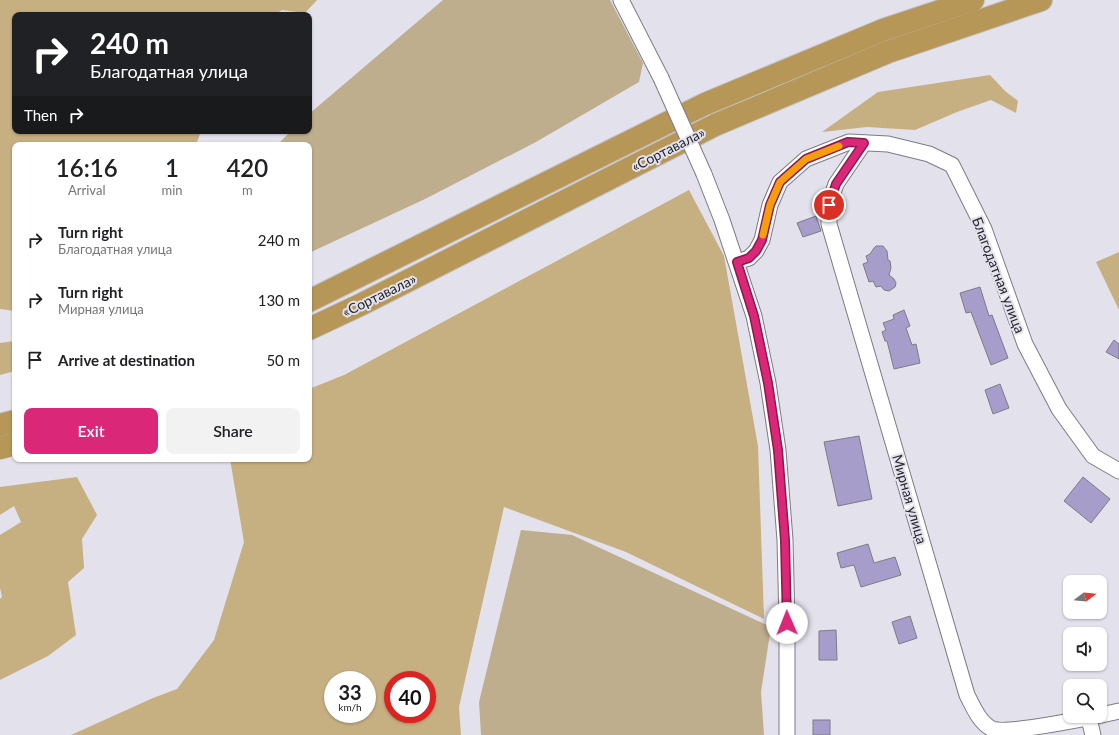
<!DOCTYPE html>
<meta charset="utf-8">
<style>
body{margin:0;font-family:Lato,sans-serif;background:#f2f2f2;color:#202124;height:100vh;display:flex;flex-direction:column;font-size:15px;white-space:nowrap}
*{box-sizing:border-box;margin:0}
p{font-size:13px;color:#757577}
.icon{flex:none;width:22px;height:22px;fill:none;stroke:currentColor;stroke-width:2;stroke-linecap:round;stroke-linejoin:round}
.map{position:relative;flex:1;overflow:hidden}
.details{position:absolute;left:12px;top:142px;width:300px;height:320px;display:flex;flex-direction:column;background:#fff;border-radius:8px;box-shadow:0 1px 3px #0004}
.details>*{flex:none}
.guide{position:absolute;left:12px;top:12px;width:300px;height:122px;border-radius:8px;box-shadow:0 1px 3px #0004;background:#202124;color:#fff;overflow:hidden}
.needle{width:26px;rotate:74deg}
.controls{position:absolute;left:1063px;top:575px;display:grid;gap:8px}
.controls a{display:grid;place-items:center;width:44px;height:44px;border-radius:8px;background:#fff;box-shadow:0 1px 3px #0004;font-size:20px}
.speed{position:absolute;left:324px;top:671px;display:flex;gap:8px;font-size:20px;font-weight:700;text-align:center}
.speed>*{display:grid;place-content:center;width:52px;height:52px;border-radius:50%;background:#fff;box-shadow:0 1px 3px #0004;line-height:1}
.speed small{font-size:10px;font-weight:400}
.speed .limit{border:6px solid #d22;background:#fff;color:#111}
.pin{position:absolute;display:grid;place-items:center;width:34px;height:34px;color:#fff;margin:-17px;border:2px solid #fff;border-radius:50%;box-shadow:0 1px 4px #0007}
.me{position:absolute;width:44px;margin:-22px;rotate:359deg;stroke-linejoin:round;filter:drop-shadow(0 0 3px #0008)}
.turn{display:flex;align-items:center;gap:14px;height:84px;padding:0 12px;font-size:18px}
.turn .icon{width:52px;height:52px;stroke-width:2.5}
.turn b{display:block;font-size:28px;line-height:34px}
.then{display:flex;align-items:center;height:38px;padding:0 12px;background:#0003;gap:8px;font-size:15px}
.eta{display:flex;justify-content:space-evenly;align-items:center;height:68px;text-align:center}
.eta b{font-size:24px;font-weight:600;line-height:28px}
.primary-button{display:flex;gap:8px;margin-top:auto;padding:8px 12px}
.primary-button a{flex:1;height:46px;border-radius:8px;background:#db2777;color:#fff;font-size:16px;font-weight:600;line-height:46px;text-align:center}
.primary-button a+a{background:#f2f2f2;color:#202124}
ul{padding:0;list-style:none}
li{display:flex;align-items:center;gap:12px;height:60px;padding:0 12px}
li div{flex:1}
li b{display:block;font-size:15px}
li em{font-style:normal}
.map>svg:first-child{display:block}
</style>
<div class="map">
<svg width="1119" height="735" viewBox="0 0 1119 735">
<rect width="100%" height="100%" fill="#e3e1ec"/>
<g fill="#beae8e">
<polygon points="443,0 610,0 643,63 639,82 536,142 425,199 309,253 309,145 277,145 291,131 309,131 309,114"/>
<polygon points="521,530 572,535 771,627 761,692 764,735 481,735 479,702"/>
</g>
<g fill="#c6af81" fill-rule="evenodd">
<polygon points="0,0 317,0 305,13 282,10 274,15 15,15 15,131 201,131 196,145 15,145 15,311 0,309"/>
<polygon points="990,75 1005,91 1018,101 1016,113 991,100 957,112 915,130 867,127 822,132 878,92"/>
<path d="M689,190L724,256L758,446L764,619L626,552L504,507L459,707L461,735H71L153,698L177,689L214,640L244,542L230,459H309V389L344,375ZM333,680H367V714H333ZM393,680H427V714H393Z"/>
<polygon points="1119,252 1119,310 1096,262"/>
<polygon points="15,327 15,371 0,375 0,343 14,341"/>
<polygon points="77,477 97,515 82,539 84,568 68,582 76,635 48,656 0,680 0,599 2,597 0,588 0,535 21,522 14,506 0,515 0,487"/>
</g>
<g fill="#a79dcb" stroke="#7d7b85">
<polygon points="816,216 821,231 803,237 797,223"/>
<polygon points="876,246 883,246 887,251 888,260 890,261 891,268 889,275 894,279 896,283 895,287 889,291 884,290 881,286 876,287 873,281 869,282 863,264 868,262 866,256 870,254 874,248"/>
<polygon points="980,287 989,316 992,315 1008,358 991,365 971,312 966,313 960,293"/>
<polygon points="904,310 910,326 906,328 912,345 916,344 920,363 894,369 887,341 885,341 882,332 886,330 883,323 894,319 893,315"/>
<polygon points="1114,340 1119,344 1119,359 1106,352"/>
<polygon points="1000,384 1009,408 993,414 985,390"/>
<polygon points="859,436 872,499 838,506 824,442"/>
<polygon points="1083,477 1110,499 1091,523 1064,501"/>
<polygon points="868,544 874,563 895,557 901,575 861,587 854,565 841,568 837,553"/>
<polygon points="910,616 917,638 899,644 892,622"/>
<polygon points="836,630 837,660 819,660 819,631"/>
<rect x="813" y="720" width="17" height="15"/>
</g>
<g fill="none" stroke-linecap="round" stroke-linejoin="round">
<g stroke="#7d7b85" stroke-width="17">
<g id="minor">
<polyline points="621,0 661,78"/>
<path d="M864,143L836,184L829,205V224L967,695C974,708 979,722 992,729C1007,735 1098,716 1119,711"/>
<polyline points="704,174 722,220 754,316 768,383 778,450 785,540 787,623 787,735"/>
<polyline points="737,262 749,258 756,251 762,240 770,205 780,182 806,159 849,142 888,144 929,154 952,165 984,229 1025,344 1059,409 1093,456 1119,471"/>
<polyline points="1089,719 1093,735"/>
</g>
</g>
<g stroke="#c3c2c3" stroke-width="24">
<g id="highway">
<polyline points="309,301 705,104 883,30 973,0"/>
<polyline points="309,329 360,305 715,125 888,52 1041,0"/>
<polyline points="0,425 15,421"/>
<polyline points="0,448 15,444"/>
</g>
</g>
<use href="#minor" stroke="#fff" stroke-width="15"/>
<use href="#highway" stroke="#b69757" stroke-width="22"/>
<g stroke="#7d7b85" stroke-width="17" stroke-linecap="butt">
<polyline id="minor-bridge" points="661,78 704,174"/>
</g>
<use href="#minor-bridge" stroke="#fff" stroke-width="15"/>
</g>
<g fill="none" stroke-linecap="round" stroke-linejoin="round">
<g stroke="#8e194d" stroke-width="10">
<polyline id="route" points="787,623 785,540 778,450 768,383 754,316 737,262 749,258 756,251 762,240 770,205 780,182 806,159 848,142 864,143 836,184 829,205"/>
</g>
<use href="#route" stroke="#db2777" stroke-width="7"/>
<polyline stroke="#f59e0b" stroke-width="7" points="763,235 770,205 780,182 806,159 839,146"/>
</g>
<g text-anchor="middle" dominant-baseline="central" stroke-width="4" stroke-linejoin="round" paint-order="stroke">
<g font-size="14" fill="#27262a" stroke="#e3e1ec">
<text transform="translate(668 149) rotate(-27)">«Сортавала»</text>
<text transform="translate(999 275) rotate(69)">Благодатная улица</text>
<text transform="translate(379 295) rotate(-26)">«Сортавала»</text>
<text transform="translate(910 499) rotate(74)">Мирная улица</text>
</g>
</g>
</svg>
<div class="controls">
<a><svg class="needle" viewBox="-14 -14 28 28"><path d="M0-13l5 13h-10z" fill="#e53935"/><path d="M0 13l5-13h-10z" fill="#757577"/></svg></a>
<a><svg class="icon" aria-label="sound" viewBox="0 0 24 24"><path d="M4 9h4l5-4v14l-5-4H4zM17 9q2 3 0 6"/></svg></a>
<a><svg class="icon" aria-label="search" viewBox="0 0 24 24"><circle cx="10" cy="10" r="6"/><path d="M15 15l6 6"/></svg></a>
</div>
<div class="speed"><div>33<small>km/h</small></div><div class="limit">40</div></div>
<div class="pin" style="left:829px;top:205px;background:#d93025"><svg class="icon" aria-label="arrive" viewBox="0 0 24 24"><path d="M6 21V4h12l-3 4 3 4H6"/></svg></div>
<svg class="me" style="left:787px;top:623px" viewBox="-20 -20 40 40"><circle r="19" fill="#fff"/><path d="M0-13L10 11 0 6-10 11z" fill="#db2777"/></svg>
<div class="guide">
<div class="turn"><svg class="icon" aria-label="right" viewBox="0 0 24 24"><path d="M7 20v-9h11M14 6l5 5-5 5"/></svg><div><b>240 m</b>Благодатная улица</div></div>
<div class="then">Then<svg class="icon" aria-label="right" viewBox="0 0 24 24"><path d="M7 20v-9h11M14 6l5 5-5 5"/></svg></div>
</div>
<section class="details">
<div class="eta">
<div><b>16:16</b><p>Arrival</p></div>
<div><b>1</b><p>min</p></div>
<div><b>420</b><p>m</p></div>
</div>
<ul>
<li><svg class="icon" aria-label="right" viewBox="0 0 24 24"><path d="M7 20v-9h11M14 6l5 5-5 5"/></svg><div><b>Turn right</b><p>Благодатная улица</p></div><em>240 m</em></li>
<li><svg class="icon" aria-label="right" viewBox="0 0 24 24"><path d="M7 20v-9h11M14 6l5 5-5 5"/></svg><div><b>Turn right</b><p>Мирная улица</p></div><em>130 m</em></li>
<li><svg class="icon" aria-label="arrive" viewBox="0 0 24 24"><path d="M6 21V4h12l-3 4 3 4H6"/></svg><div><b>Arrive at destination</b></div><em>50 m</em></li>
</ul>
<div class="primary-button"><a>Exit</a><a>Share</a></div>
</section>
</div>
